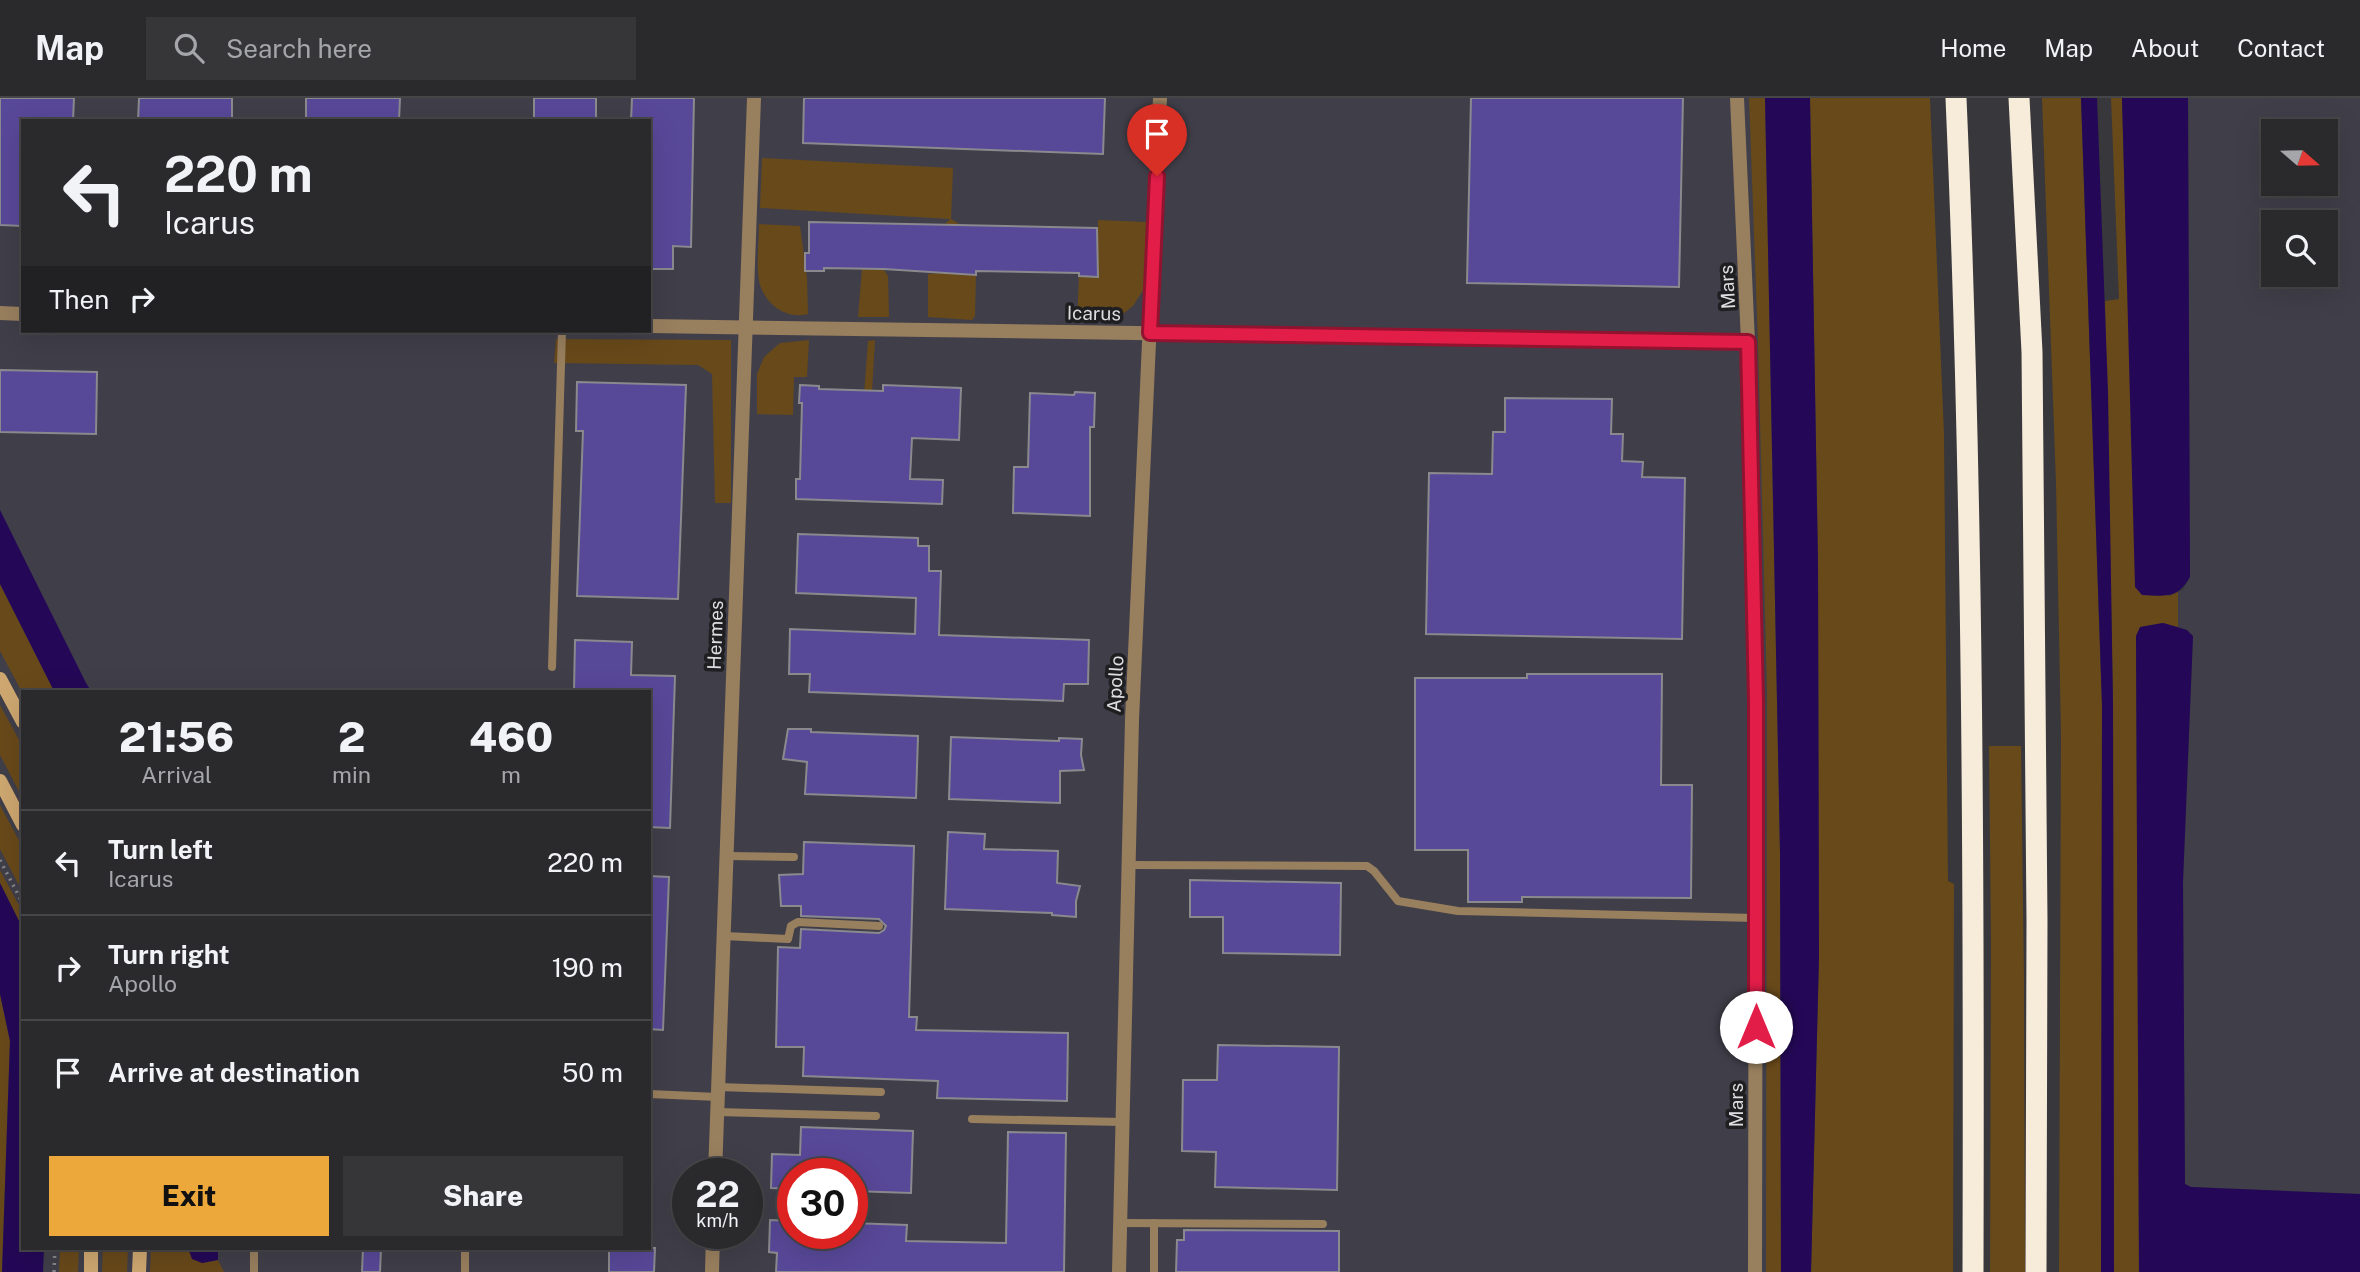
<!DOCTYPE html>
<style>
body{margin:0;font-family:"Public Sans",sans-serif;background:#363538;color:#f1f3f6;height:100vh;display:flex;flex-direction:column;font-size:26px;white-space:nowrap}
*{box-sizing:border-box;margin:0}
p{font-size:23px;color:#a5a6a9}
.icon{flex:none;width:38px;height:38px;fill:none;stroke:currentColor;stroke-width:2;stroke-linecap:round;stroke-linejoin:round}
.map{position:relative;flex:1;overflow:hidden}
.panel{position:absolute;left:21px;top:592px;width:630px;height:560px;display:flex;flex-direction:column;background:#2a292c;border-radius:0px;box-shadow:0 7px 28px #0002,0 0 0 2px #464548}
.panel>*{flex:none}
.hud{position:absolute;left:21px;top:21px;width:630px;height:214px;border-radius:0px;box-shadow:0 7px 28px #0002,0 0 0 2px #464548;background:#2a292c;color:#f1f3f6;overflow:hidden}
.needle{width:46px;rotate:110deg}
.buttons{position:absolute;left:2261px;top:21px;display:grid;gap:14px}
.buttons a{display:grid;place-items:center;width:77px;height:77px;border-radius:0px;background:#2a292c;box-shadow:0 7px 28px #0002,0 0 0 2px #464548;font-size:35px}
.speed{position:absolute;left:672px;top:1060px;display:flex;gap:14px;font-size:35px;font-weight:700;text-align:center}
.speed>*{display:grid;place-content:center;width:91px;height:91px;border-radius:50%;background:#2a292c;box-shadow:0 7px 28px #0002,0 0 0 2px #464548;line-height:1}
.speed small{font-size:18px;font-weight:400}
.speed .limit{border:10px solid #d22;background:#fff;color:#111}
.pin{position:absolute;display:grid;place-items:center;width:60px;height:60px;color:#fff;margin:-72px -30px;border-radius:50% 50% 50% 0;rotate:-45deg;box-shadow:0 0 7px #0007}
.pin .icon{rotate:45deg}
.me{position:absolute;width:77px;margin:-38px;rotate:0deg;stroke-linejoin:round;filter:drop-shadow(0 0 5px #0008)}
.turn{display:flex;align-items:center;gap:24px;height:147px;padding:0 28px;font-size:32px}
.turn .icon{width:91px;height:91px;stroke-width:2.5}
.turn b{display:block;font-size:49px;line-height:60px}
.then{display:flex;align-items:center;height:66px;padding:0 28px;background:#0003;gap:14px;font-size:26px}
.eta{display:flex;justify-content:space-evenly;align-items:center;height:119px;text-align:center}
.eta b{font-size:42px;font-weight:800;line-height:49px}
.action{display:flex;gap:14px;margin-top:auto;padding:14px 28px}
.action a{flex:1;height:80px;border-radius:0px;background:#eda83b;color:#111;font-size:28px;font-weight:800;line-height:80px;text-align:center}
.action a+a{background:#363538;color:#f1f3f6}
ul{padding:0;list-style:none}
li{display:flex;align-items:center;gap:21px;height:105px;padding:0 28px;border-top:2px solid #464548}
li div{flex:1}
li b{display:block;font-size:26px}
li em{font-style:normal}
header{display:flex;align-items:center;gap:42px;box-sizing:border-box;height:98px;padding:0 35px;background:#2a292c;border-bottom:2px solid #464548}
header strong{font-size:33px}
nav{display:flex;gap:38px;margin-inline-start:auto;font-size:24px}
.search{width:490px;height:63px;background:#363538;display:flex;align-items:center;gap:18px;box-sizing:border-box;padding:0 24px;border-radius:0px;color:#a5a6a9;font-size:26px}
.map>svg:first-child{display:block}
</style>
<header>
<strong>Map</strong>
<div class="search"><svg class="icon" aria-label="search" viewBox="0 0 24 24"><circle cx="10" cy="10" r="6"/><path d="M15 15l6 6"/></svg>Search here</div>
<nav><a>Home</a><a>Map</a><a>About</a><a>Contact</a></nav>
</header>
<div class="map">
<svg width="2360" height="1174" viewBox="0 0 2360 1174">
<rect width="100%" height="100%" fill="#38373b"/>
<g fill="#403f49" fill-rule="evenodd">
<path d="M0,0H1778L1797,1174H0ZM23,23H649V233H23ZM23,593H649V1150H23ZM688,1076H747V1136H688ZM793,1076H852V1136H793Z"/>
<path d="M2188,0H2360V1096L2191,1089L2185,1086L2183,784L2193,538L2178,529V494L2183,492L2190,478ZM2273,33H2326V86H2273ZM2273,124H2326V177H2273Z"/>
</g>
<g fill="#68491a">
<polygon points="1749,0 1765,0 1780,754 1781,1174 1766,1174 1767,593 1758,245"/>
<polygon points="1810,0 1930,0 1944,336 1948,783 1954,786 1953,1174 1811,1174 1819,858 1818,465"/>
<polygon points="2042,0 2081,0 2102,607 2101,1174 2059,1174 2061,637 2056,385"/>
<polygon points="2111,0 2122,0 2126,141 2169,498 2178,494 2178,529 2163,525 2141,529 2136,538 2139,1174 2114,1174 2113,607 2105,203 2119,201"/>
<polygon points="762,60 953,70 951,121 961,127 961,176 976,177 975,218 972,222 928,219 928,176 943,175 944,127 950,121 760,110"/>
<polygon points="1098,122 1146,124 1145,189 1133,208 1119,219 1104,223 1077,223 1079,178 1098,178"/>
<polygon points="868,125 885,126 884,172 888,178 889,219 858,219 862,171 868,171"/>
<path d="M759,126L800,128L807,180L808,216C786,222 764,206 759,183C756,165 759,144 759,126Z"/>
<polygon points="556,241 731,242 731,405 715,405 712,276 698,267 554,265"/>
<polygon points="809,242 807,279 794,279 793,317 757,316 757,276 764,259 780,245"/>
<polygon points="875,242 869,345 803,344 801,336 861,338 868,243"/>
<polygon points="0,486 54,593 23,593 23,596 0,553"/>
<polygon points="0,607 23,649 23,701 0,657"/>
<polygon points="1989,648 2021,648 2024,881 2025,1174 1990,1174 1991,846"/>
<polygon points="0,707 23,750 23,795 0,751"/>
<polygon points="0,772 23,815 23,831 0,785"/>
<polygon points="0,896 10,943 2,1174 0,1174"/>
<polygon points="60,1150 79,1150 78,1174 59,1174"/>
<polygon points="103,1150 128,1150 127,1174 102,1174"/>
<polygon points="151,1150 188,1150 202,1165 218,1162 224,1174 150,1174"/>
</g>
<g fill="#240857">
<polygon points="1765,0 1810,0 1818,465 1819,858 1811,1174 1781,1174 1780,754"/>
<polygon points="2081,0 2097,0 2108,293 2113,607 2114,1174 2101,1174 2102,607"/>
<path d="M2122,0H2188L2190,479C2178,501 2165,498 2142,497L2135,489Z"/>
<polygon points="0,412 86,585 91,593 54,593 0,486"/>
<polygon points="2163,525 2187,532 2193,538 2183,784 2185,1086 2191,1089 2360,1096 2360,1174 2139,1174 2136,538 2140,529"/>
<polygon points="0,785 23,831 23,1150 44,1150 43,1174 2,1174 10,943 0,896"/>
<polygon points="188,1150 218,1150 218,1162 202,1165 192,1161"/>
</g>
<g fill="#584898" stroke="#89898e" stroke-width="2">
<polygon points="0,0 74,0 73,23 23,23 23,128 0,127"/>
<polygon points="139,0 232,0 232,23 138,23"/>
<polygon points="306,0 400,0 399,23 306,23"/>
<rect x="534" y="0" width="62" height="23"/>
<polygon points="632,0 694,0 691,149 673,148 673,171 649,171 649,23 631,23"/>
<polygon points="804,0 1105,0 1103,56 803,45"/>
<polygon points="1471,0 1683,0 1679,189 1467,185"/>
<polygon points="809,124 1097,130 1098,179 1079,178 1079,175 976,173 976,177 884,171 824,170 824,173 805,173 805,155 809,155"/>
<polygon points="0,272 97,274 96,336 0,334"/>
<polygon points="577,284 686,287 678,501 577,498 583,333 576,333"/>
<polygon points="800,287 819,288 819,291 883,293 883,287 961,290 959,342 912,340 910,381 943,382 942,406 796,401 796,381 800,381 802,305 799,305"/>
<polygon points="1075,294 1095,295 1094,329 1090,329 1090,418 1013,415 1014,369 1028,369 1030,295 1074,297"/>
<polygon points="1505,300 1612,301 1611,336 1623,336 1622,363 1643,364 1642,379 1685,380 1682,541 1426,536 1429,375 1492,376 1493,334 1505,334"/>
<polygon points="798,436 918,440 918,448 929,448 929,473 941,473 939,537 1089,542 1088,586 1064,586 1063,603 809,594 810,576 789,576 790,531 915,536 916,500 796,495"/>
<polygon points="575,542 632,544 631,577 675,578 670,730 649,729 649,593 574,593"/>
<polygon points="1527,576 1662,576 1661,687 1692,687 1691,800 1522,799 1522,804 1468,804 1468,752 1415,752 1415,580 1527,580"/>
<polygon points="788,631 811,631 811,634 918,638 916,700 805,696 807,664 783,661"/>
<polygon points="951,639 1059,643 1059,640 1082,641 1081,657 1084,672 1060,673 1060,705 949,701"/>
<polygon points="948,734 985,736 984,751 1058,753 1057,785 1080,788 1076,803 1076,819 1052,817 1052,815 945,811"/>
<polygon points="804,744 914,748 909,919 917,919 916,932 1068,935 1067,1003 937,1000 938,983 803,978 804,949 776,949 778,849 800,850 801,831 879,835 884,832 886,828 879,821 801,818 801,808 781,808 779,777 803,776"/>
<polygon points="649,778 669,779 663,932 649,931"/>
<polygon points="1190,782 1341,785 1340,857 1223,855 1223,819 1190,819"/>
<polygon points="1218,947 1339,949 1337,1092 1215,1089 1216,1054 1182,1053 1183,982 1217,982"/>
<polygon points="801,1029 913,1033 911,1095 852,1093 852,1076 793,1076 793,1091 771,1090 772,1056 800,1057"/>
<polygon points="1008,1034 1066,1035 1064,1174 776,1174 777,1155 769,1154 770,1122 793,1123 793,1136 852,1136 852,1125 907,1127 906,1143 1006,1145"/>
<polygon points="1184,1132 1339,1133 1339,1174 1176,1174 1177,1142 1184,1142"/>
<polygon points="363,1150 381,1150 380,1174 362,1174"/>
<polygon points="609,1150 655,1150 654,1174 609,1174"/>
</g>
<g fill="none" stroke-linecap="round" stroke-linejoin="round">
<g stroke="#868589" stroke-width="3.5" stroke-dasharray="2 5" stroke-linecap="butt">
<polyline points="0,762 23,806"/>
<polyline points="54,1174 55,1150"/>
</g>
<g stroke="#987f5e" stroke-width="8">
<polyline points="552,569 562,233"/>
<polyline points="726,758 794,759"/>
<polyline points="1129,767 1367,768 1374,773 1398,803 1458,813 1756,820"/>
<polyline points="724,838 788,841 791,828 798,824 879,828"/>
<polyline points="718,989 881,994"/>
<polyline points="649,996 718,999"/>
<polyline points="717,1014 876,1018"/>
<polyline points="972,1021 1123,1024"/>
<polyline points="1120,1125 1323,1126"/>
<polyline points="1154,1125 1154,1174"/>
<polyline points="254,1174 254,1150"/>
<polyline points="465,1174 465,1150"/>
</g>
<g stroke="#987f5e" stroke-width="14">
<polyline points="1737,0 1748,244 1756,603 1755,1174"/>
<polyline points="0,215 23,216"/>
<polyline points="649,228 1748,244"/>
<polyline points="715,1076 754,0"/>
<polyline points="712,1174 713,1136"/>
<polyline points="1119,1174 1132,622 1160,0"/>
</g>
<g stroke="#cea770" stroke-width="14">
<polyline points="0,581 23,624"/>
<polyline points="0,683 23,727"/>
<polyline points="91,1174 91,1150"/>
<polyline points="139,1174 140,1150"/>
</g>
<g stroke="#f7ebda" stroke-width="21">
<path d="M1956,0C1973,391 1974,783 1973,1174"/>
<polyline points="2019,0 2032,254 2037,822 2036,1174"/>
</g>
</g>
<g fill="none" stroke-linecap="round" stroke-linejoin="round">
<g stroke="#92132f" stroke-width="18">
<polyline id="route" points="1157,78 1150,235 1748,244 1756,603 1756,929"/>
</g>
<use href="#route" stroke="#e11d48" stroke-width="12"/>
</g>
<g text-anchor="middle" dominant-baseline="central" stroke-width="7" stroke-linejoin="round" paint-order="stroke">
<g font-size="19" fill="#dedde0" stroke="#1f1f21">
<text transform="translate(1727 189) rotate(-93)">Mars</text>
<text transform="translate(1094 215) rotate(1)">Icarus</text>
<text transform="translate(715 537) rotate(-88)">Hermes</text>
<text transform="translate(1115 586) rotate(-87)">Apollo</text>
<text transform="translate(1736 1007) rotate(-90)">Mars</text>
</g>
</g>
</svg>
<div class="buttons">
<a><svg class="needle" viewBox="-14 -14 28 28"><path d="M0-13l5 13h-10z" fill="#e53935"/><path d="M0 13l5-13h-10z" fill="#a5a6a9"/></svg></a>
<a><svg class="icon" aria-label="search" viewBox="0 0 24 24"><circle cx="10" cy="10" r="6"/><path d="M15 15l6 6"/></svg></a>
</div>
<div class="speed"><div>22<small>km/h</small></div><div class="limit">30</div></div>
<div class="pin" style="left:1157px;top:78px;background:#d93025"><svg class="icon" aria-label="arrive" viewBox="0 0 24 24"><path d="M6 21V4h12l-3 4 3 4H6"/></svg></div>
<svg class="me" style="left:1756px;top:929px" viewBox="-20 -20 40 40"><circle r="19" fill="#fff"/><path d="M0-13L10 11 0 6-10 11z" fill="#e11d48"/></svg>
<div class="hud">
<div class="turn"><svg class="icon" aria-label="left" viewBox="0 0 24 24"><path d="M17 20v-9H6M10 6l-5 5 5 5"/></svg><div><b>220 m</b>Icarus</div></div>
<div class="then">Then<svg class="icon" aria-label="right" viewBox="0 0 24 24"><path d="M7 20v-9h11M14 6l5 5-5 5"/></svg></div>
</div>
<section class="panel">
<div class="eta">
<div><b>21:56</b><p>Arrival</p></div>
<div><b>2</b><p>min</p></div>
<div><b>460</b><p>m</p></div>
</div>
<ul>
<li><svg class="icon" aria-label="left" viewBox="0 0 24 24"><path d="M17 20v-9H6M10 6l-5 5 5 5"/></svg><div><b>Turn left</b><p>Icarus</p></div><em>220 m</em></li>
<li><svg class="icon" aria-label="right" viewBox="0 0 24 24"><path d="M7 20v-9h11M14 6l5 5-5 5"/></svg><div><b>Turn right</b><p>Apollo</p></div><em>190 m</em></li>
<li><svg class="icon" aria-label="arrive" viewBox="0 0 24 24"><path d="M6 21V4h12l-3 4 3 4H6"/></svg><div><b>Arrive at destination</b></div><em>50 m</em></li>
</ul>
<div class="action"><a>Exit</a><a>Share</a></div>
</section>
</div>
